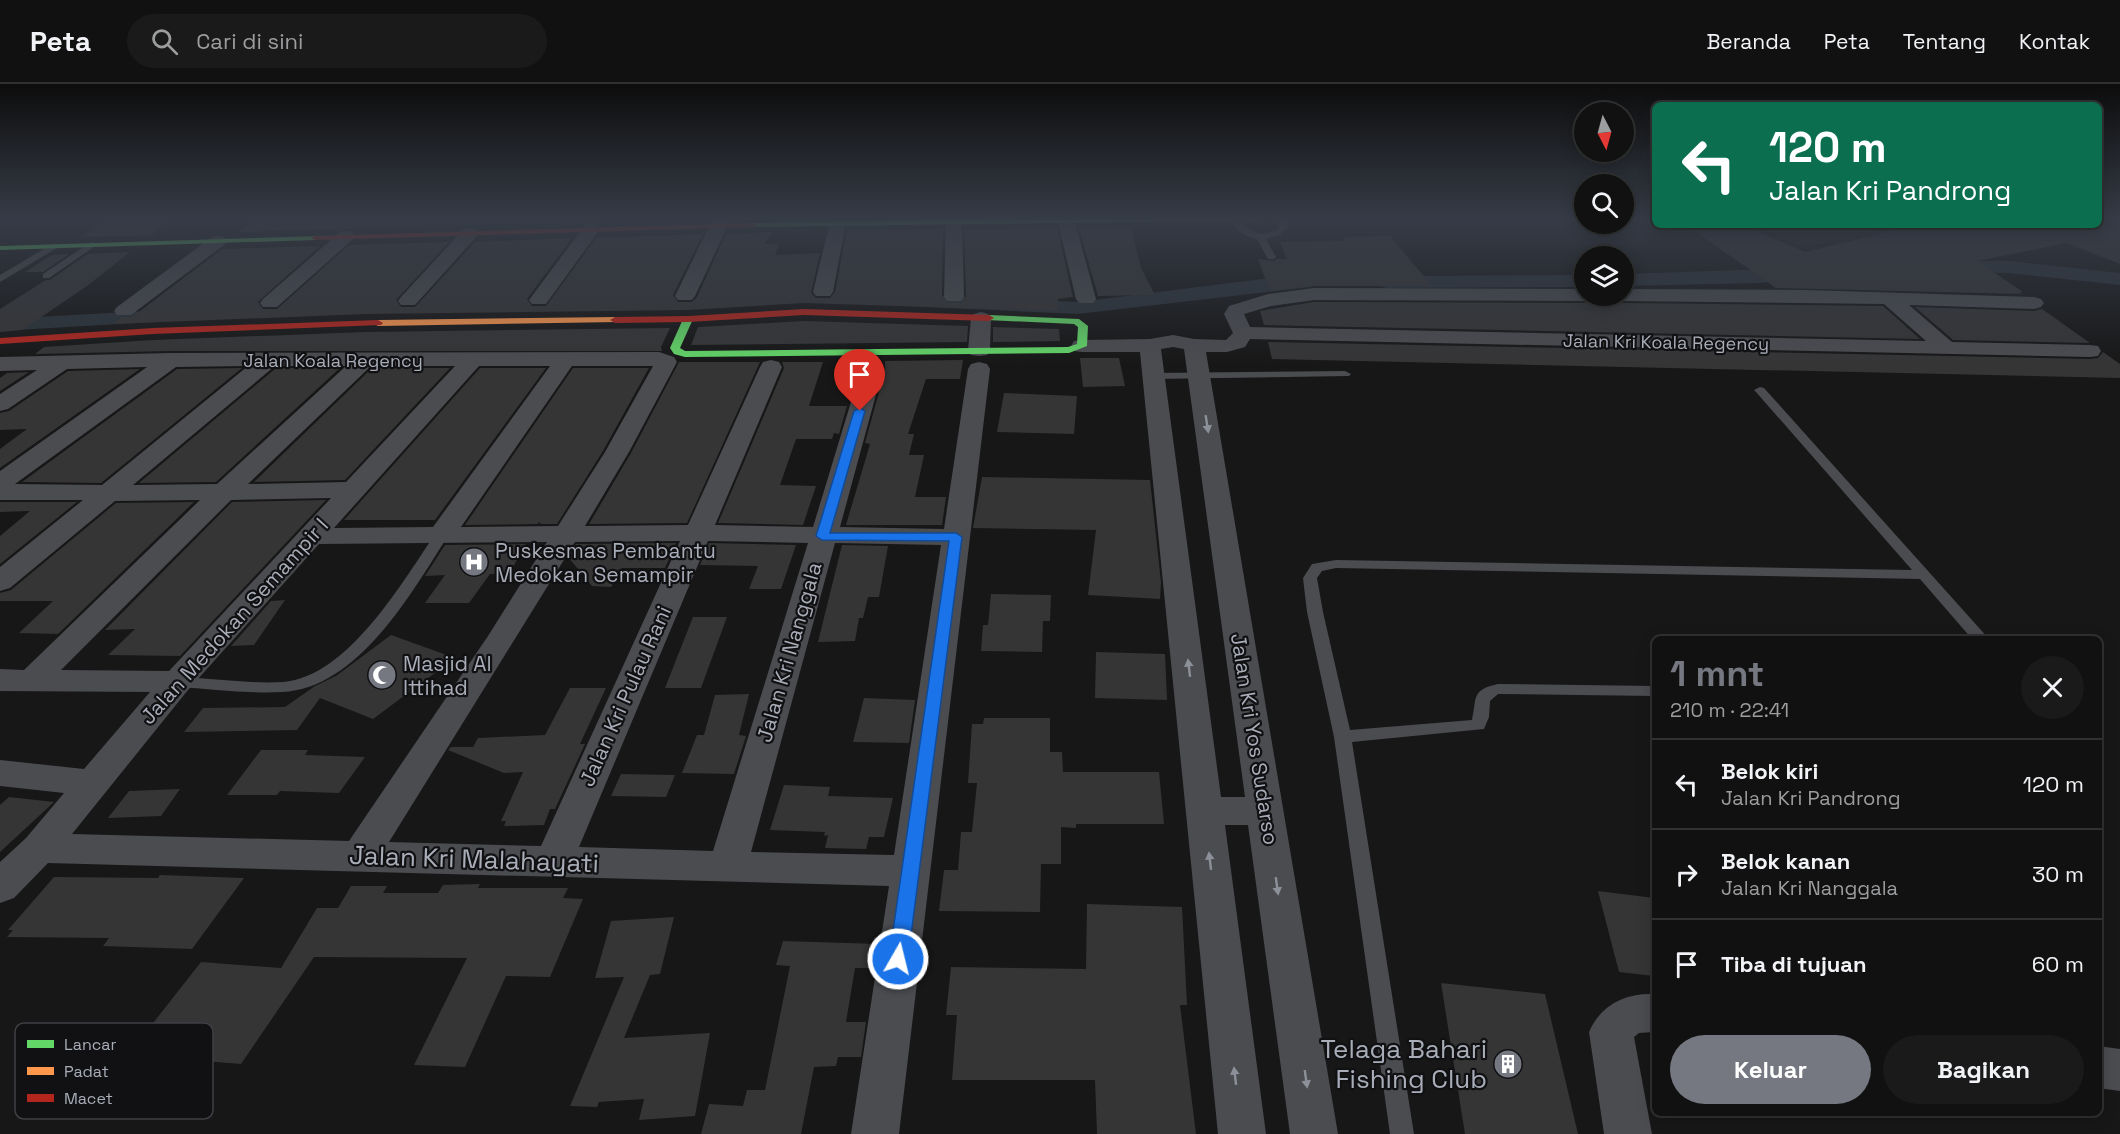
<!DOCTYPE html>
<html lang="id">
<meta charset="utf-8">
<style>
body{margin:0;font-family:"Space Grotesk",sans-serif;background:#1a1a1a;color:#f1f3f6;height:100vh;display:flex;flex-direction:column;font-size:22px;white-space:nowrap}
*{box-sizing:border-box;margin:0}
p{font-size:20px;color:#9c9d9f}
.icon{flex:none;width:33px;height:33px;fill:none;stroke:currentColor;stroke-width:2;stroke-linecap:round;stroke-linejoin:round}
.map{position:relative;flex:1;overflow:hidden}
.sheet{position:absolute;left:1652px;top:552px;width:450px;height:480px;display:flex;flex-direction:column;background:#111;border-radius:9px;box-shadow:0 3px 15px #0003,0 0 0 2px #303131}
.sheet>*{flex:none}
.banner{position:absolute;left:1652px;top:18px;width:450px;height:126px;border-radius:9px;box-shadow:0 3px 15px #0003,0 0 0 2px #303131;background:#0b6e4f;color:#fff;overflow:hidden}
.needle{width:39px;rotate:174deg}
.controls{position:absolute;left:1574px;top:18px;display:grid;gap:12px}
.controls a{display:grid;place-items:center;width:60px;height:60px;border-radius:50%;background:#111;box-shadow:0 3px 15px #0003,0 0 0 2px #303131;font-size:30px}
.pin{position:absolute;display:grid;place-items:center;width:51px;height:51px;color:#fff;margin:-62px -26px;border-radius:50% 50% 50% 0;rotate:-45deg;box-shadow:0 0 6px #0007}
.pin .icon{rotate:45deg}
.me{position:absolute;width:66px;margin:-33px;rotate:8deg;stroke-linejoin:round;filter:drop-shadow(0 0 4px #0008)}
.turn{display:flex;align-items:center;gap:21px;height:126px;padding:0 18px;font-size:27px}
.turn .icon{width:78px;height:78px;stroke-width:2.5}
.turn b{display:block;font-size:42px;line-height:51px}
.round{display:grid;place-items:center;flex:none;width:63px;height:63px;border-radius:32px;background:#1a1a1a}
.headline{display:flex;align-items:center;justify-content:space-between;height:102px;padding:0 18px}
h1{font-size:36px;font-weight:800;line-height:45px;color:#757880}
.action{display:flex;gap:12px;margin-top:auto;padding:12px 18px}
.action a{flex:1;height:69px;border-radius:36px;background:#757880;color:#fff;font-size:24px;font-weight:800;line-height:69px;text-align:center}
.action a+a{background:#1a1a1a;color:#f1f3f6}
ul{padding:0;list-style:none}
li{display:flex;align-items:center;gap:18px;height:90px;padding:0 18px;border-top:2px solid #303131}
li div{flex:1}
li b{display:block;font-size:22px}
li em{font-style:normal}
header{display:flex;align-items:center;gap:36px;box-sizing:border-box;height:84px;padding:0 30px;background:#111;border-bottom:2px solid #303131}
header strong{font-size:28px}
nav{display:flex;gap:33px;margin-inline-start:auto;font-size:21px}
.search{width:420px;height:54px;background:#1a1a1a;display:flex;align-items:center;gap:15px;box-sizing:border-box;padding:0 21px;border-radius:33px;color:#9c9d9f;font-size:22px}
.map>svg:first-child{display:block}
</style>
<header>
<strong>Peta</strong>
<div class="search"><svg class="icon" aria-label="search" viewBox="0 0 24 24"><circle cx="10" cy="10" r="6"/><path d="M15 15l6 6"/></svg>Cari di sini</div>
<nav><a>Beranda</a><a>Peta</a><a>Tentang</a><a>Kontak</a></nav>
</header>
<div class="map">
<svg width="2120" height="1050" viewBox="0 0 2120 1050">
<rect width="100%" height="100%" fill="#171717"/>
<polygon fill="#1d241e" points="1751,141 1856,141 1878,149 1802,163"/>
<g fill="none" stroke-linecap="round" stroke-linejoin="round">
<g fill="#2a3239" fill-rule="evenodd">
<polygon points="1945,177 2009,177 2120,189 2120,201 2009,189 1938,187 1935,183 1938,179"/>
<polygon points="1802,184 1809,186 1812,190 1809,194 1759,199 1623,202 1623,190"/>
<polygon points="1295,191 1317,193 1320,197 1317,201 1310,203 1078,230 903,222 896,220 893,216 896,212 903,210 1078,218"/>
<polygon points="1584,191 1584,203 1387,204 1380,202 1377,198 1380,194 1387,192"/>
<polygon points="163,226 171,227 174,232 171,237 0,247 0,235"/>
</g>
</g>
<g fill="#353536">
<polygon points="110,134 172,134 152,151 80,153"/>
<polygon points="257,134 605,134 605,137 239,148"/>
<polygon points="1686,141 1745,142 1805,168 1917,141 2120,141 2120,180 2067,159 1977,177 2023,208 2019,208 2022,210 1776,204"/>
<polygon points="1057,144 1073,213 1058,215 1058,227 804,219 688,226 365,230 112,240 122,233 132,233 222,165 320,162 258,218 263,225 277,225 349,161 449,158 396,216 401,223 415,223 475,158 572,154 527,215 532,222 546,222 596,154 703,150 673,211 678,218 692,218 697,213 726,150 773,148 764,160 779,160 775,171 820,169 811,209 816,214 830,214 835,208 847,146 943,145 942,213 947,219 961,219 966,213 964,145"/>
<polygon points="1079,144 1131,144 1141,184 1155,211 1098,212"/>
<polygon points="1390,152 1432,202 1314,202 1270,207 1258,175 1274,177 1277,175 1287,175 1280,158 1345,157 1342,153"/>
<polygon points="130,168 87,202 22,246 0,248 0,225 46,196 50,196 88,170"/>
<polygon points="69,170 43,188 25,188 52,171"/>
<polygon points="1594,215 1614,215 1623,219 1883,222 1920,255 1264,241 1260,227 1314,218 1584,219"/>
<polygon points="1915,223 2034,227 2042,225 2090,259 1953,256"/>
<polygon points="804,237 968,242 967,258 691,261 698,243"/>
<polygon points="993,243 1059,245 1060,257 993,258"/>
<polygon points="670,244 661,263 662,267 171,267 35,270 44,263 153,256 365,248"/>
<polygon points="1268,258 2090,275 2098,274 2103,268 2120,280 2120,294 1272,275"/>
<polygon points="1080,274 1119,274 1125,302 1083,303"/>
<polygon points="963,276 960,295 926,295 908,350 914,350 909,371 924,371 915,413 946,413 942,441 846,441 870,360 865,359 885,286 885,277"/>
<polygon points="679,278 760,278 687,439 589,440 631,369"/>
<polygon points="782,278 823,278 809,322 847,322 839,350 834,349 832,355 796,355 780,401 816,402 803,441 718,439 784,284"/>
<polygon points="242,284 101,399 22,398 177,285"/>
<polygon points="276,284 340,284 216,398 139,399"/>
<polygon points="372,284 450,284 345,396 254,398"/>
<polygon points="480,284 546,284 435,436 344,436"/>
<polygon points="573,284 649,284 603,367 557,440 541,440 539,438 538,440 465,441"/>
<polygon points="140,285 0,384 0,365 27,345 0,346 0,329 9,327 68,287"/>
<polygon points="29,288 0,307 0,294 7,289"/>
<polygon points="1004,309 1077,312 1074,350 997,348"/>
<polygon points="982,393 1150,396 1161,498 1160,515 1088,511 1096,446 973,444"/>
<polygon points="326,416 180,572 108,571 135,545 105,546 232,418"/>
<polygon points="0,418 77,418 0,480 0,452 30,427 0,428"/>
<polygon points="194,418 58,550 19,549 53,517 0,517 0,509 11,506 116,419"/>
<polygon points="676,459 665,484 622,484 611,503 592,502 568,473 576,460"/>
<polygon points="709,459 796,461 781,505 749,505 758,482 700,481"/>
<polygon points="526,460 509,490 490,490 469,519 425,519 445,491 425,492 445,461"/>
<polygon points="842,461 888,462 879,513 868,513 863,534 859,534 855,557 818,558"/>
<polygon points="991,510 1051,511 1050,537 1043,537 1042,568 981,567 983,541 988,541"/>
<polygon points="285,516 254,561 231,562 271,517"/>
<polygon points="693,533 727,533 701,604 665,604"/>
<polygon points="391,551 455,574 373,635 320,614 297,646 184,648 203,624 285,623 315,602 336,592"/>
<polygon points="1096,568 1165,570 1167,616 1095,614"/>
<polygon points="570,604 606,604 580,660 585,660 555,725 550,725 544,741 504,742 506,737 501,737 523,688 504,689 448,666 451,663 473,663 478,654 545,651"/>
<polygon points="749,610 739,651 746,652 734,690 682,689 697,651 704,651 715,611"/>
<polygon points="864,614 915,616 909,659 853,658"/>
<polygon points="984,634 1050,634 1050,668 1062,668 1063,688 1159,688 1164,740 1076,740 1076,744 1061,743 1061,780 1041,780 1040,828 939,827 944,786 958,786 961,748 972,748 977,699 968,699 972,640 983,640"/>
<polygon points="261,666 308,666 305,671 365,673 339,709 280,707 277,711 227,711"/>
<polygon points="621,690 675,691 666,713 611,712"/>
<polygon points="784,701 830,703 828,712 893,714 884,753 869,753 866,765 825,764 828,751 824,752 825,748 770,746"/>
<polygon points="180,705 161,732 108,734 129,707"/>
<polygon points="9,713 54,718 0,768 0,721"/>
<polygon points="160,791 244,794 192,865 103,862 109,854 7,853 13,846 8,846 54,793 158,794"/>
<polygon points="480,800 478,804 568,804 563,814 583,815 550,893 506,892 465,983 414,981 467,874 314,873 241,980 128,971 201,878 281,884 317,824 338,824 351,802 387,802 383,809 438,809 443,801"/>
<polygon points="1598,807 1654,814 1654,892 1619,888"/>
<polygon points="1087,820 1182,823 1187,921 1180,921 1196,1050 1097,1050 1095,996 952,996 957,931 946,931 951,883 1086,885"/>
<polygon points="674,833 660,890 650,891 624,954 710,949 695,1032 639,1036 644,1015 599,1018 597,1023 570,1022 624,893 595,894 611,837"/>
<polygon points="783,857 878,860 874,884 855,884 846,938 866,938 861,973 838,973 836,982 814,983 801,1050 701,1050 709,1020 743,1022 747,1006 765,1006 790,882 776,881"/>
<polygon points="1441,899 1545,910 1578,1050 1465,1050"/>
</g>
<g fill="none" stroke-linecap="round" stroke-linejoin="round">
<g fill="#4b4c50" fill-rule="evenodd">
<path d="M1232,134H1238C1249,148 1261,155 1278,145V134H1286L1288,143L1280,151L1266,155L1276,173L1274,175H1268L1257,155C1245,153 1234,146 1232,134Z"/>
<polygon points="91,158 98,160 49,194 43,194 43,190"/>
<polygon points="54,159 58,162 57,164 0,198 0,191"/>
<polygon points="1345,287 1351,290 1349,292 1154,295 1148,292 1154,289"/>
<path d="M1760,303L1764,304L1989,555H1972L1920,495L1336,484L1322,487L1317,494L1323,528L1350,646L1472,636C1477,613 1471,606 1498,600L1654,602V612L1498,610L1490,617L1489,633L1484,645L1352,658L1414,1050H1390L1334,653L1307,528L1303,494L1312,480L1336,476L1912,486L1756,308L1754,306Z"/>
<path d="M442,446L449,450C413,507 358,605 282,608C248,610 212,605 177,603L171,602L169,598L171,594L177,593C212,594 249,600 283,598C348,593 404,496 437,447Z"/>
</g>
<g fill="#4b4c50" fill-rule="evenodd">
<polygon points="831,134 843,134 846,138 833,208 830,212 816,212 813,208"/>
<polygon points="946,134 962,136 964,213 961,217 947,217 944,213"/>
<polygon points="1057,134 1074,135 1096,215 1093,219 1079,219 1076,215"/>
<polygon points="719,136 725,137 728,141 695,212 692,216 678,216 675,212 710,141 713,137"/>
<polygon points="591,140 597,141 600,145 546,220 532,220 529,216 532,212 585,141"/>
<polygon points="470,144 476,145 479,149 476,153 415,221 401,221 398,217 401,213 464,145"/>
<polygon points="346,147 352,148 355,152 352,156 277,223 263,223 260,219 263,215 340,148"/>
<polygon points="218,152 224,153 227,157 224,161 131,231 117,231 114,227 117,223 212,153"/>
<path d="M1314,204L1584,205V212H1593L1591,215L1584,217L1314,216L1271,222L1244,230L1250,243L1926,257L1884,220L1623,217L1616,215L1614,212H1623V205L1806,206L2034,213L2041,215L2044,219L2041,223L2034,225L1909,221L1952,258L2090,261L2098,262L2101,267L2098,272L2090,273L1250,255L1245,263L1227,268H1206L1338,1050H1290L1248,741H1225L1266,1050H1218L1140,268H1082L1074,267L1071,262L1074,257L1082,256L1150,255L1173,251L1194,255L1226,256L1233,249L1224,230L1229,222L1268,210ZM1173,263L1184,265L1245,713H1221L1161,265Z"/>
<polygon points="981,228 988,230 991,234 990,266 987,271 979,272 971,271 968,266 971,234 974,230"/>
<path d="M659,268L674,273L677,278L629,368L585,442L688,441L760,283L763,278L771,276L779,278L782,283L715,441L813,443L861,285L864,280L872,278L880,280L883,285L840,443L944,445L968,285L971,280L979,278L987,280L990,285L899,1050H851L889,802L48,779L14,814L0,819V778L26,754L64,709L0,702V676L84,685L150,608L0,607V585L24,586L200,416L115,417L10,504L0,507V483L83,416H0V387L147,283L67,285L8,325L0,327V310L37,286L0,287V273L171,269ZM248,282L102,401L15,400L176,283ZM275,282H346L217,400L133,401ZM371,282H455L346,398L248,400ZM479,282H550L433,443L334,444ZM572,282H653L605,368L558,442L461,443ZM331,414L169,587L61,586L231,416ZM680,457L541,762L389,758L575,458ZM708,457L808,459L713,767L579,763ZM547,458L488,552L349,757L72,750L188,606L319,460ZM835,459L941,461L894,771L751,768Z"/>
<path d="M1654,910V948L1639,949L1634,953L1652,1050H1604L1589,948C1601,921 1624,909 1654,910Z"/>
<polygon points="2098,962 2120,965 2120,1007 2098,1004"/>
</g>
<g fill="#63d668" fill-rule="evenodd">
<polygon points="1073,134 1280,134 1276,136 752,143 748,141 752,139"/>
<polygon points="318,152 319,154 315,156 0,166 0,162"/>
<polygon points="989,231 1079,235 1088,242 1087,262 1069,269 685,273 674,270 670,264 683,235 688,232 693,235 680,264 685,267 1068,263 1077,260 1078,243 1074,240 986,236 984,234"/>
</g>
<polygon fill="#ff974d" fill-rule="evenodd" points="615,233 618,234 618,238 378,242 373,239 378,236"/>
<g fill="#b3261e" fill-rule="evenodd">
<polygon points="752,139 755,139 755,143 315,156 311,154 315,152"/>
<polygon points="804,225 989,231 994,234 989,237 804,231 688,238 615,239 610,236 615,233 688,232"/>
<polygon points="378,236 383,239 381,241 153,250 0,260 0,254 153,244"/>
</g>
</g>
<defs><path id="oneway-solid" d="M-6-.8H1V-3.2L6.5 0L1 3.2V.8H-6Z" transform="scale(1.5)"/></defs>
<g fill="#8c9099">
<use href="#oneway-solid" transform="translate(1207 340) rotate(81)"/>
<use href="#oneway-solid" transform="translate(1189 584) rotate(-97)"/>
<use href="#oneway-solid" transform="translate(1210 777) rotate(-97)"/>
<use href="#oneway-solid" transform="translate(1277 802) rotate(82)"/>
<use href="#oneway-solid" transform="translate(1235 992) rotate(-97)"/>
<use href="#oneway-solid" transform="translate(1306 995) rotate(82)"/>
</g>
<linearGradient id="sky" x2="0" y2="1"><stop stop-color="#0d0d0d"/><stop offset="0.48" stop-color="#363c47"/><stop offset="1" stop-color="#363c47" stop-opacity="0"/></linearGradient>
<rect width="2120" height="281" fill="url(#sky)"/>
<polygon fill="#1a73e8" stroke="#114b97" stroke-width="1.5" points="860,324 865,327 830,449 956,449 962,453 908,875 905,881 898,883 892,881 889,875 949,457 822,456 816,452 854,327"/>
<defs>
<g id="hospital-disc" transform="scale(1.5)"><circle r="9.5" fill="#757880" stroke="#111113"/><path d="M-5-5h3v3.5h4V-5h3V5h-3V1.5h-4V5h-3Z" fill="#fff"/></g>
<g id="mosque-disc" transform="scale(1.5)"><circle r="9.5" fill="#757880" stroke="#111113"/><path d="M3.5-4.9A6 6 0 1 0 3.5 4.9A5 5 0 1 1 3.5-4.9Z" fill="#fff"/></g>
<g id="building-disc" transform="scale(1.5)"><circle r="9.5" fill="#757880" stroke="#111113"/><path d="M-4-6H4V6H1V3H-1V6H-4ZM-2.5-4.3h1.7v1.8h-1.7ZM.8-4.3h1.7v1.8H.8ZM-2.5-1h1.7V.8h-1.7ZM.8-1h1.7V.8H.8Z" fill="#fff"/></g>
</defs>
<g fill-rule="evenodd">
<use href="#hospital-disc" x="474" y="478"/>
<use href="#mosque-disc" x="382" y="591"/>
<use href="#building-disc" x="1508" y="980"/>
</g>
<g text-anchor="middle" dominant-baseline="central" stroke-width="4.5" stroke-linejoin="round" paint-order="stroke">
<g font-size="18" fill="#a8adb8" stroke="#111113">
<text transform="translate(1666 258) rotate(1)">Jalan Kri Koala Regency</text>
<text x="333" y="276">Jalan Koala Regency</text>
</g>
<g font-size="21" fill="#a8adb8" stroke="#111113" text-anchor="start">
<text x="495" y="466">Puskesmas Pembantu<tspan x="495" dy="24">Medokan Semampir</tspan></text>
<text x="403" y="579">Masjid Al<tspan x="403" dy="24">Ittihad</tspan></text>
</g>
<g font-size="21" fill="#a8adb8" stroke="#111113">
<text transform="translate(234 537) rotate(-48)">Jalan Medokan Semampir I</text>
<text transform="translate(789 568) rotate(-74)">Jalan Kri Nanggala</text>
<text transform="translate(625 612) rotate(-66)">Jalan Kri Pulau Rani</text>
<text transform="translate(1255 655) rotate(81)">Jalan Kri Yos Sudarso</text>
</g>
<g font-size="26" fill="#a8adb8" stroke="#111113">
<text transform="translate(474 775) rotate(2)">Jalan Kri Malahayati</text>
</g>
<g font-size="26" fill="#a8adb8" stroke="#111113" text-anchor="end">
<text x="1487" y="965">Telaga Bahari<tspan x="1487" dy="30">Fishing Club</tspan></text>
</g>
</g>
<rect x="15" y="939" width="198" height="96" rx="9" fill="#111113" stroke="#3e4045" stroke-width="1.5"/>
<rect x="27" y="956" width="27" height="8" fill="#63d668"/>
<rect x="27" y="983" width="27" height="8" fill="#ff974d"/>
<rect x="27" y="1010" width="27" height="8" fill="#b3261e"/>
<g font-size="16" fill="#a8adb8">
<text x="64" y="966">Lancar</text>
<text x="64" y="993">Padat</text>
<text x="64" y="1020">Macet</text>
</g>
</svg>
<div class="controls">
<a><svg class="needle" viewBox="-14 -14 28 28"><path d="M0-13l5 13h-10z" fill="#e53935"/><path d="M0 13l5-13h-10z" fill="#9c9d9f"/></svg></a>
<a><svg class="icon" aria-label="search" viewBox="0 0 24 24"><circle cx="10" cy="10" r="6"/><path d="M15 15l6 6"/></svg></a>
<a><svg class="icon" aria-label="layers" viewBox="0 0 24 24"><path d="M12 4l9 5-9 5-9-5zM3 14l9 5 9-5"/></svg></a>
</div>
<div class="pin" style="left:860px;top:327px;background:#d93025"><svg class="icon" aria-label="arrive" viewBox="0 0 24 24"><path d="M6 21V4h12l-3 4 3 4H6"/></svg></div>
<svg class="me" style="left:898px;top:875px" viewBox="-20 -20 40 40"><circle r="17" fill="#1a73e8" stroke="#fff" stroke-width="3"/><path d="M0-11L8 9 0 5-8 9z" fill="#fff"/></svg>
<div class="banner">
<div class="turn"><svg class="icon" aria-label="left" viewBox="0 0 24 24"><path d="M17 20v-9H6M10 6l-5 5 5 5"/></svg><div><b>120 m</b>Jalan Kri Pandrong</div></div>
</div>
<section class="sheet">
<div class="headline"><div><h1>1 mnt</h1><p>210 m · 22:41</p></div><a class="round"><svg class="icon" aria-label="close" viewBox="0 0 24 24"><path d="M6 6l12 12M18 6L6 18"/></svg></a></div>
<ul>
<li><svg class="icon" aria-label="left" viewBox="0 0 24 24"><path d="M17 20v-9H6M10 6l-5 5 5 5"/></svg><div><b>Belok kiri</b><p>Jalan Kri Pandrong</p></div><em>120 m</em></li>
<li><svg class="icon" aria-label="right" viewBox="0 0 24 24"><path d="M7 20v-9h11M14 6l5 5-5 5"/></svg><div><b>Belok kanan</b><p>Jalan Kri Nanggala</p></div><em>30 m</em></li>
<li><svg class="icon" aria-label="arrive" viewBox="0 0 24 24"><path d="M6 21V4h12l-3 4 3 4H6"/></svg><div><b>Tiba di tujuan</b></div><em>60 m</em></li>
</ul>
<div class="action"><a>Keluar</a><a>Bagikan</a></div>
</section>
</div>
